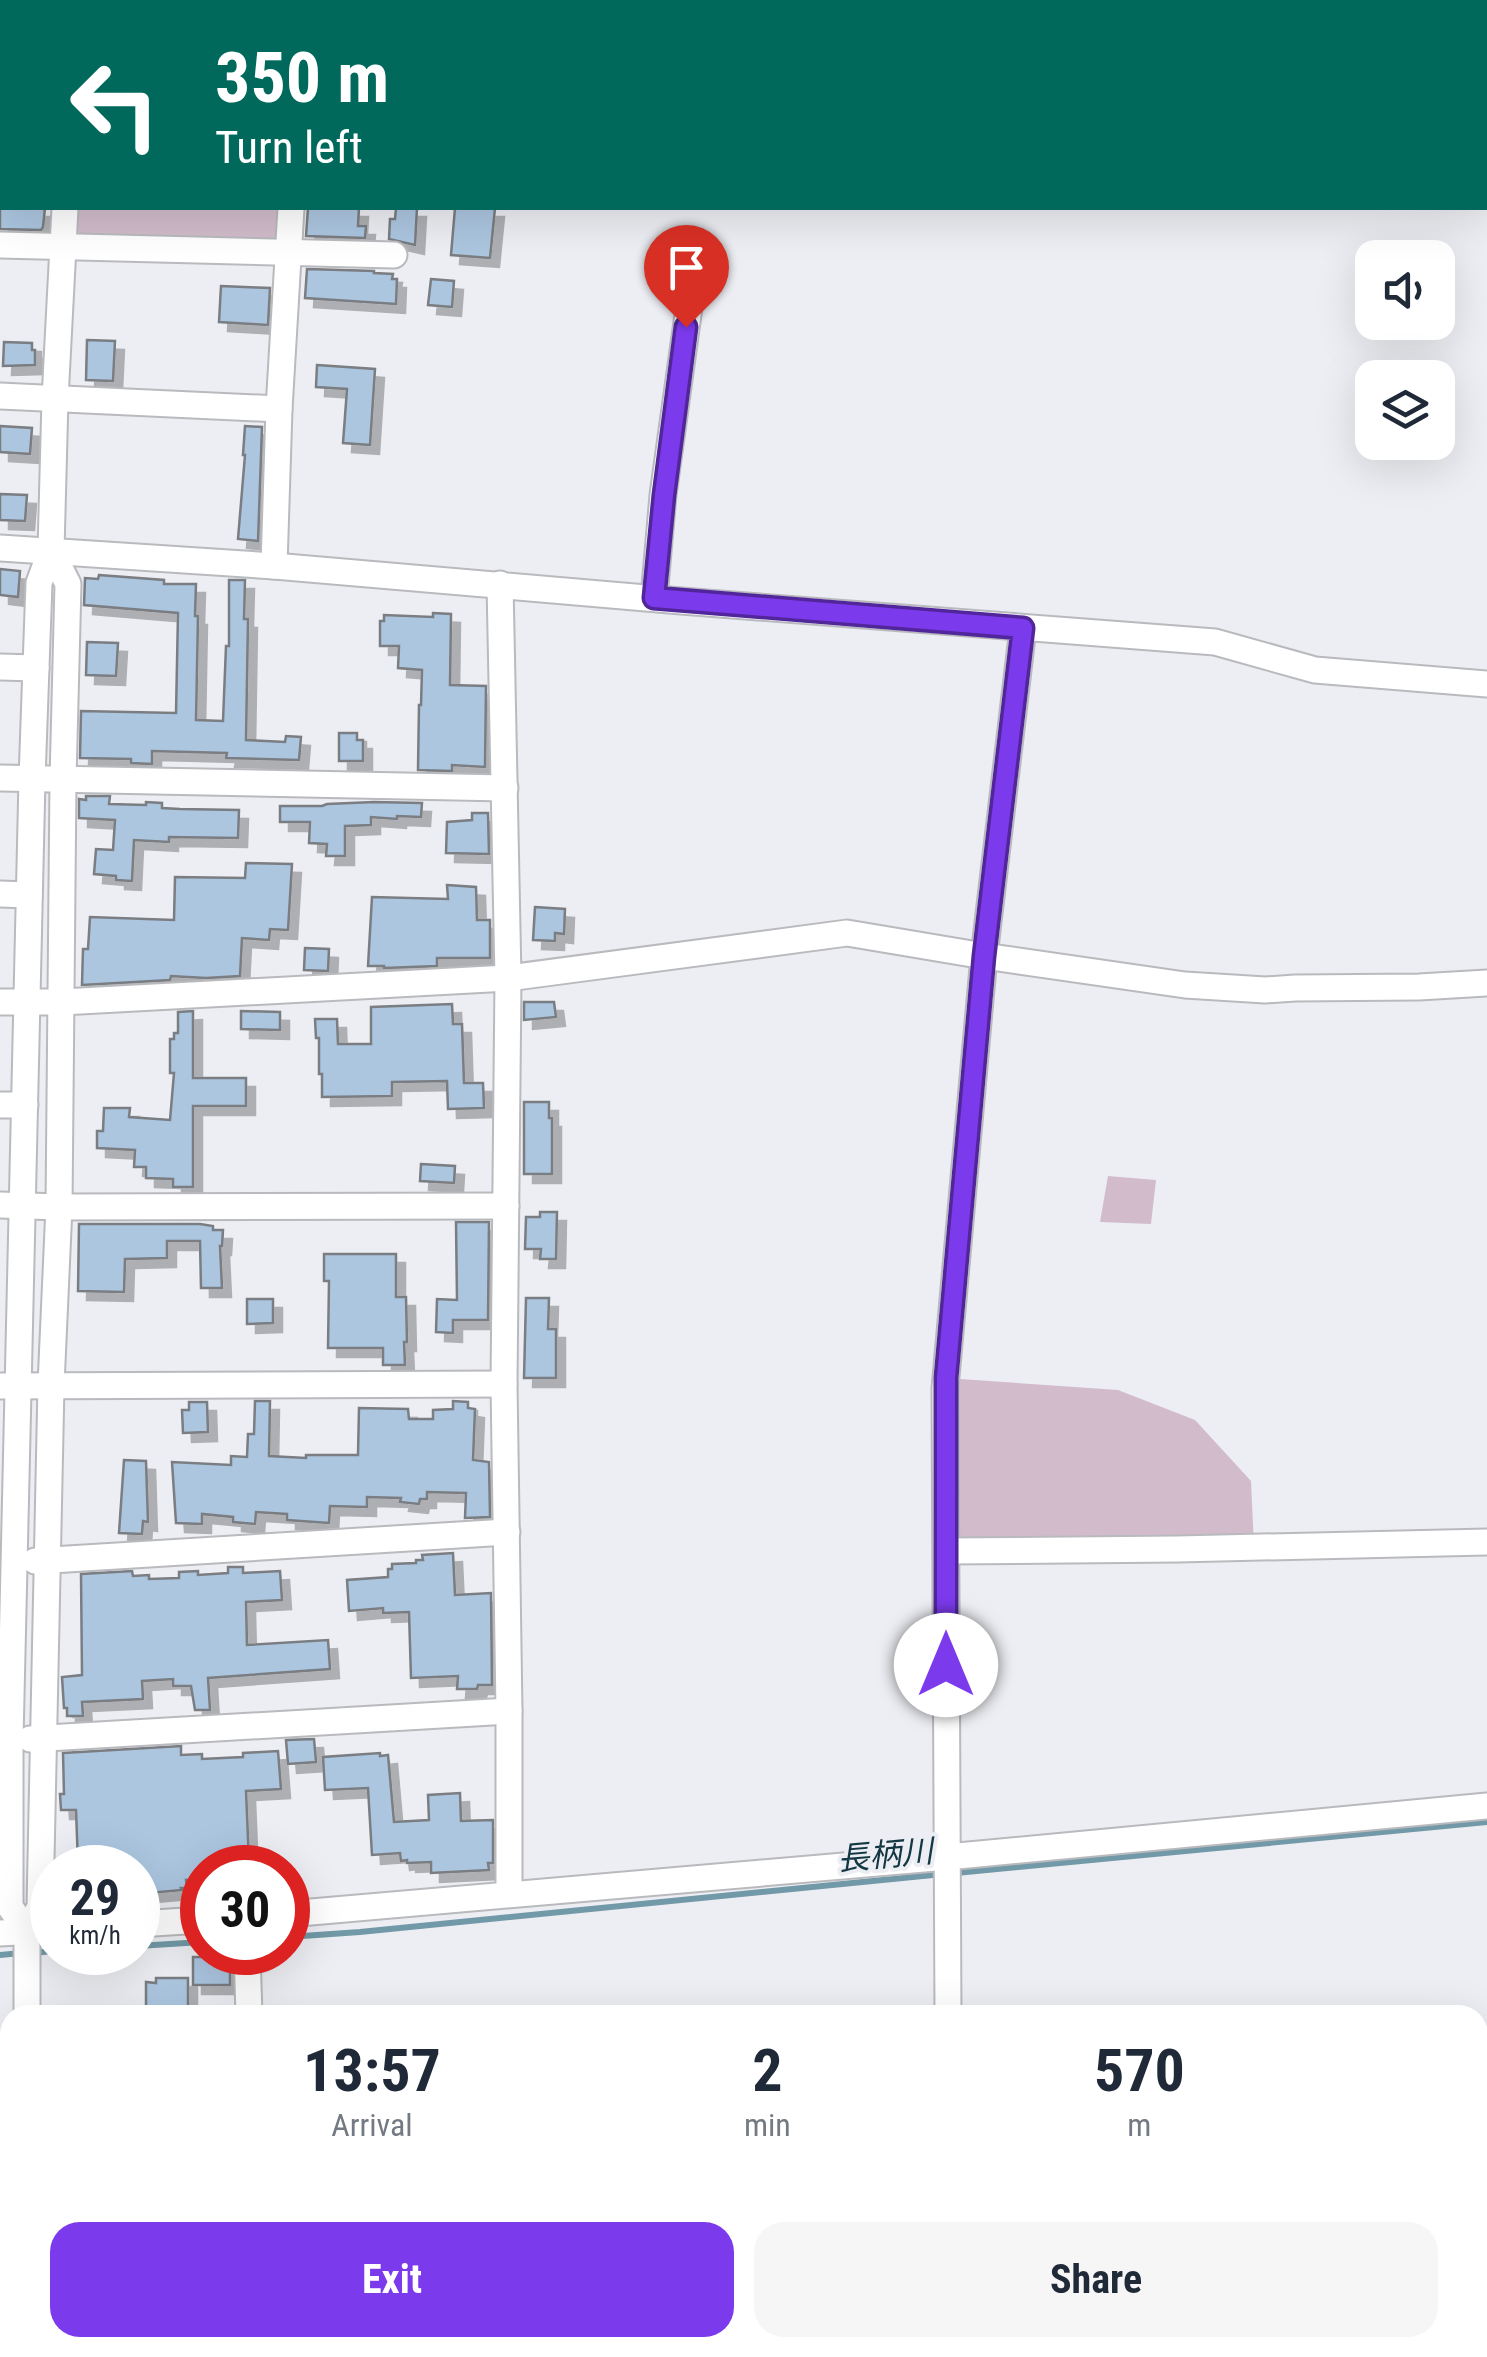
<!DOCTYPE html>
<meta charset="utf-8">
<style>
body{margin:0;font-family:"Roboto Condensed","Noto Sans JP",sans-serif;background:#f6f6f7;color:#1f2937;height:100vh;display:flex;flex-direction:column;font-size:38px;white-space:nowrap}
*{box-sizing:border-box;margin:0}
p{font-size:32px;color:#747a83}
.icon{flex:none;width:55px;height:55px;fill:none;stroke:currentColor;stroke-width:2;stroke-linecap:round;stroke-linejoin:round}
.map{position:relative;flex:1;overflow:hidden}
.side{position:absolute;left:0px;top:2005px;width:1488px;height:352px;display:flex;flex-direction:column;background:#fff;border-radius:30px 30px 0 0;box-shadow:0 10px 40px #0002}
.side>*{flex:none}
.banner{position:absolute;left:0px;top:0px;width:1488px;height:210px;box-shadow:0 10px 40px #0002;background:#00695c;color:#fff;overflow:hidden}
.tools{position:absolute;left:1355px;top:240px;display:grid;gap:20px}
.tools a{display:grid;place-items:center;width:100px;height:100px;border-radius:20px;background:#fff;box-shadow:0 10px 40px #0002;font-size:50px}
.speed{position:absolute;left:30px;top:1845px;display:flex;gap:20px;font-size:50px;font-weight:700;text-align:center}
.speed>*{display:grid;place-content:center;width:130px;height:130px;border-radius:50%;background:#fff;box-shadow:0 10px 40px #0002;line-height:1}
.speed small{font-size:25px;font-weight:400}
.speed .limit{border:15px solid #d22;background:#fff;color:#111}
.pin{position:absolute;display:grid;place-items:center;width:85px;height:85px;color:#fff;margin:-102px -42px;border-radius:50% 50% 50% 0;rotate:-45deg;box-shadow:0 0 10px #0007}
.pin .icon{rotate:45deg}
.me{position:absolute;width:110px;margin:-55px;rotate:0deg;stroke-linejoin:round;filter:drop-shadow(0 0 8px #0008)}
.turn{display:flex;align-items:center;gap:35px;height:210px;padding:0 50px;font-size:45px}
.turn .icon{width:130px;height:130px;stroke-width:2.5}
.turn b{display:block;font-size:70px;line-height:85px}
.eta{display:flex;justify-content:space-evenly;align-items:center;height:170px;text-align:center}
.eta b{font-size:60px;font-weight:700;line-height:70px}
.primary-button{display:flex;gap:20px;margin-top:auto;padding:20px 50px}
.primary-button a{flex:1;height:115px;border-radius:30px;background:#7c3aed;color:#fff;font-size:40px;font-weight:700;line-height:115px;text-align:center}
.primary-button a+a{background:#f6f6f7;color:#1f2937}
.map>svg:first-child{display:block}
</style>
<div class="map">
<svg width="1487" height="2357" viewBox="0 0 1487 2357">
<defs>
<filter id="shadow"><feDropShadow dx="9" dy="9" stdDeviation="0" flood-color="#0004"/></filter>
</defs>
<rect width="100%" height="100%" fill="#edeef3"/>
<g fill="#d2bccb">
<polygon points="72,208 284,208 275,249 96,244 71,227"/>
<polygon points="1108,1176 1156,1180 1151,1224 1100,1222"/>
<polygon points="946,1378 1118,1390 1195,1420 1251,1481 1254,1547 947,1551"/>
</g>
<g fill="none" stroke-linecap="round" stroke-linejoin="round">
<g stroke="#7299a7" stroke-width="6">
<polyline points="956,1873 1487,1822"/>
<polyline points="288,1937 360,1932 943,1874"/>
<polyline points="138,1946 202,1942"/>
<polyline points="34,1953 52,1951"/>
<polyline points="0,1955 21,1953"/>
</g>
</g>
<g fill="#acc6e0" stroke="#7a7d81" stroke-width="2.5" filter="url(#shadow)">
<polygon points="0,208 45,208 43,227 41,230 0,229"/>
<polygon points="308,208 359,208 358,226 366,226 365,238 306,236"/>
<polygon points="396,208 417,208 415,245 389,239 390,219 395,219"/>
<polygon points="455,208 495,208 490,258 451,255"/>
<polygon points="307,269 374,271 374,273 393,274 392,279 397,279 396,304 305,298"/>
<polygon points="431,279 454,281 452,307 428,305"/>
<polygon points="221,286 270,288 268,325 219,322"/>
<polygon points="87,340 115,341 113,381 86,380"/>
<polygon points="4,342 32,343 32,350 35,350 35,365 3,366"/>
<polygon points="317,365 375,369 370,445 343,443 347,389 316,387"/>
<polygon points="0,426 32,428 30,454 0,452"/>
<polygon points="245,426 262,427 258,541 238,539 245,455 243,455"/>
<polygon points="0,494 27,495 25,521 0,520"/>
<polygon points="0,569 20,571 18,597 0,595"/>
<polygon points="99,575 164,580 164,584 196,584 195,616 198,616 196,720 223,721 226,646 229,646 229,580 245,580 244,619 248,619 246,740 285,742 286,736 301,737 299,760 226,758 227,753 152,751 152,764 131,763 131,759 80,758 81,711 176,713 178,613 84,605 85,578 98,579"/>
<polygon points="433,613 451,614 450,685 486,686 485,767 452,765 452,771 418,770 419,705 421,705 422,670 398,668 399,646 380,646 380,621 384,621 384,615 433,617"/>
<polygon points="87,642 118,643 116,676 86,675"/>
<polygon points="339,733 357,733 357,740 363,740 363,761 339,761"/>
<polygon points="86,796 110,796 109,804 146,805 146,802 162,803 162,808 180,809 239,810 238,838 169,837 169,842 134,840 132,881 116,880 116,876 94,874 96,849 113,850 115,820 79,818 79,799 86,800"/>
<polygon points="374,802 422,803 421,817 397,816 397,819 371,817 371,825 345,826 345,856 326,856 327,844 309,843 310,822 280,822 280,806 322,806 327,804"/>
<polygon points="472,813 488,813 489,854 446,853 447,822 472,820"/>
<polygon points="246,863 292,864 288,930 270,929 269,940 242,938 240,976 206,978 171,976 170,980 82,985 83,949 88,949 90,917 174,920 175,877 245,878"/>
<polygon points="447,885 476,887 477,920 490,920 490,958 437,958 437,966 384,968 384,966 368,966 372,897 448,899"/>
<polygon points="535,907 565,909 564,934 555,933 555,941 533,940"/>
<polygon points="305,948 329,949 328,971 304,970"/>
<polygon points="524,1002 554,1002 556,1017 524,1020"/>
<polygon points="452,1004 453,1024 462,1024 464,1083 483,1083 484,1108 448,1109 447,1081 392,1082 392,1096 322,1097 322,1074 319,1074 319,1038 316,1038 315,1019 337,1019 338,1044 371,1044 371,1007"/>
<polygon points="193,1011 193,1078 246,1078 246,1106 193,1106 193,1187 173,1187 173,1179 146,1178 146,1167 134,1167 135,1150 97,1148 97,1131 103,1131 104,1108 130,1108 129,1117 170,1120 174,1073 170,1073 170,1039 174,1039 174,1033 178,1033 178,1012"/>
<polygon points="241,1011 280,1012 280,1030 241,1029"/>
<polygon points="524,1102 549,1102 549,1118 552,1118 552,1174 524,1174"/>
<polygon points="421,1164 455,1166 454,1183 420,1181"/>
<polygon points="540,1212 557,1212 556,1259 540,1259 541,1249 525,1249 526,1217 540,1217"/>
<polygon points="456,1222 489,1222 488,1320 453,1320 453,1333 436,1332 437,1299 457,1300"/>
<polygon points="79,1224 200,1224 213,1226 213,1230 223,1230 222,1246 220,1246 222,1288 201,1288 200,1241 167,1241 167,1258 125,1259 124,1292 78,1291"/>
<polygon points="324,1254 396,1254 396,1297 406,1297 407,1342 404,1342 405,1365 383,1365 383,1348 328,1348 329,1281 324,1281"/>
<polygon points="526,1298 549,1298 548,1329 556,1329 556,1378 524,1378"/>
<polygon points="247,1299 273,1299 273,1323 247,1324"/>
<polygon points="255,1401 270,1401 269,1456 306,1458 306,1455 358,1455 359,1408 408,1409 409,1419 433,1419 433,1410 453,1409 453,1401 468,1402 468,1408 475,1409 473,1460 489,1462 490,1517 465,1518 466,1493 427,1492 427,1499 420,1499 419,1504 400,1502 401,1498 367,1497 367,1507 330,1506 329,1523 287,1520 287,1514 256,1512 255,1524 233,1522 233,1517 202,1514 202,1524 176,1523 172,1462 231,1465 231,1456 247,1457 248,1434 254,1434"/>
<polygon points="189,1402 207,1402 208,1432 183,1433 182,1410 189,1410"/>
<polygon points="124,1460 146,1461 148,1522 143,1521 142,1534 119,1533"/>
<polygon points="453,1553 455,1595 491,1593 492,1685 478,1685 477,1689 457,1689 458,1676 411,1678 409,1612 383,1613 383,1608 349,1611 347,1580 388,1577 388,1569 392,1569 392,1564 416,1563 416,1560 423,1560 422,1555"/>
<polygon points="228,1567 243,1567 243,1573 280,1571 282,1600 246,1602 247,1645 328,1640 330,1669 208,1678 210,1710 195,1710 191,1686 173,1686 173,1679 142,1681 143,1699 82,1702 83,1716 67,1716 67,1708 64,1708 62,1677 82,1675 81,1574 132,1571 133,1576 149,1575 149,1579 179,1578 179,1572 198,1571 198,1575 228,1573"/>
<polygon points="314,1739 316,1762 288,1764 286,1740"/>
<polygon points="181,1746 181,1755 202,1754 202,1759 243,1757 243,1753 278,1751 281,1789 246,1791 249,1863 244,1863 245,1868 202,1868 202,1879 186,1880 187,1888 181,1888 182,1890 138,1894 138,1868 87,1868 87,1863 78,1864 76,1810 61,1810 60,1794 64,1794 63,1753"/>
<polygon points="380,1753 380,1756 388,1755 394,1822 429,1820 428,1795 460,1793 461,1821 493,1820 493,1863 488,1863 489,1870 431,1873 431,1862 407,1863 407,1860 401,1861 400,1853 372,1855 368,1788 325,1790 323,1757"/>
<rect x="193" y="1957" width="37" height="28"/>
<polygon points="156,1978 188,1978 188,2015 146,2015 146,1982 156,1983"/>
</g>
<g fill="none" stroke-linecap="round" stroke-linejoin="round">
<g stroke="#b9babe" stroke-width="29">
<g id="minor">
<polyline points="420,0 420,2"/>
<polyline points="69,2 69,0"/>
<polyline points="0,73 2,73"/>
<polyline points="0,245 394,255"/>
<polyline points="0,396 279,409"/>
<polyline points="0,548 274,566 681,601 1215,642 1315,670 1487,684"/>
<polyline points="274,566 279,409 291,208"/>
<polyline points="500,584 508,978 504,1384 509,1711 509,1894"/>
<polyline points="654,598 663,495 691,293"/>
<polyline points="0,667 36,668"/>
<polyline points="0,778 505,788"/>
<polyline points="0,894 29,895"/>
<polyline points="0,1002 62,1002 508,978 847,933 984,956 1185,985 1265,990 1295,988 1419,987 1487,983"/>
<polyline points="0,1105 25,1105"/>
<polyline points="0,1205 59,1207 506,1206"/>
<polyline points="0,1386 504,1384"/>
<polyline points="947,1551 1178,1549 1487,1542"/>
<polyline points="35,1561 507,1532"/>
<polyline points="30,1739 509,1711"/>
<polyline points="288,1914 947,1857 1487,1806"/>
<polyline points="138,1924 202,1920"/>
<polyline points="27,1931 10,1907 10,1740 32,779 39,583 51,550 55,399 65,208"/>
<polyline points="0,1933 52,1930"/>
<polyline points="247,1952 249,2015"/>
<polyline points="27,2015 27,1931 40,1907 51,1385 59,1207 63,780 68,584 51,550"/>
<polyline points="948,2015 945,1388 984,956 1023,628"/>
<polyline points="28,2348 28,2357"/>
<polyline points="256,2348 256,2357"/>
<polyline points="948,2357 948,2348"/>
</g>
</g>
<use href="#minor" stroke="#fff" stroke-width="25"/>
</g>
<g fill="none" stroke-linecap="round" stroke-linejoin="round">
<g stroke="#51269a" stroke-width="25">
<polyline id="route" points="686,327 664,495 654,598 1023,628 984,956 946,1378 946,1665"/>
</g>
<use href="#route" stroke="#7c3aed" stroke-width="18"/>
</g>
<g text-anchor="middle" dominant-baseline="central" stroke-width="8" stroke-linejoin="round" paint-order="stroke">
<g font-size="32" font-style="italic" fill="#133843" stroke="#edeef3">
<text transform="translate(885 1855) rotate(-5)">長柄川</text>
</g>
</g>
</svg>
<div class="tools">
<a><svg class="icon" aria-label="sound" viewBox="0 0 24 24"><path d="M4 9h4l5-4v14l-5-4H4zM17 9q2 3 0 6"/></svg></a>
<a><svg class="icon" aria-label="layers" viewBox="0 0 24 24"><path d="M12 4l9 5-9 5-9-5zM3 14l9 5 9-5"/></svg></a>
</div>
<div class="speed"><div>29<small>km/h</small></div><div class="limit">30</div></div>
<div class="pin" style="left:686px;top:327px;background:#d93025"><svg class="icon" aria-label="arrive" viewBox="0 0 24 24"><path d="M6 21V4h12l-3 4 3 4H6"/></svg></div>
<svg class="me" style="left:946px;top:1665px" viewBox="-20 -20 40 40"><circle r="19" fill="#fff"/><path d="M0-13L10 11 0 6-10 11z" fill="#7c3aed"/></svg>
<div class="banner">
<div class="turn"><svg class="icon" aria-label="left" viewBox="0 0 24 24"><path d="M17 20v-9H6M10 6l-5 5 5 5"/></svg><div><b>350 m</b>Turn left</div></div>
</div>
<section class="side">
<div class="eta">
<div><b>13:57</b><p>Arrival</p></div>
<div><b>2</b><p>min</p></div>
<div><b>570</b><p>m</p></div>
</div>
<div class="primary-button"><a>Exit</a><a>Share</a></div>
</section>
</div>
